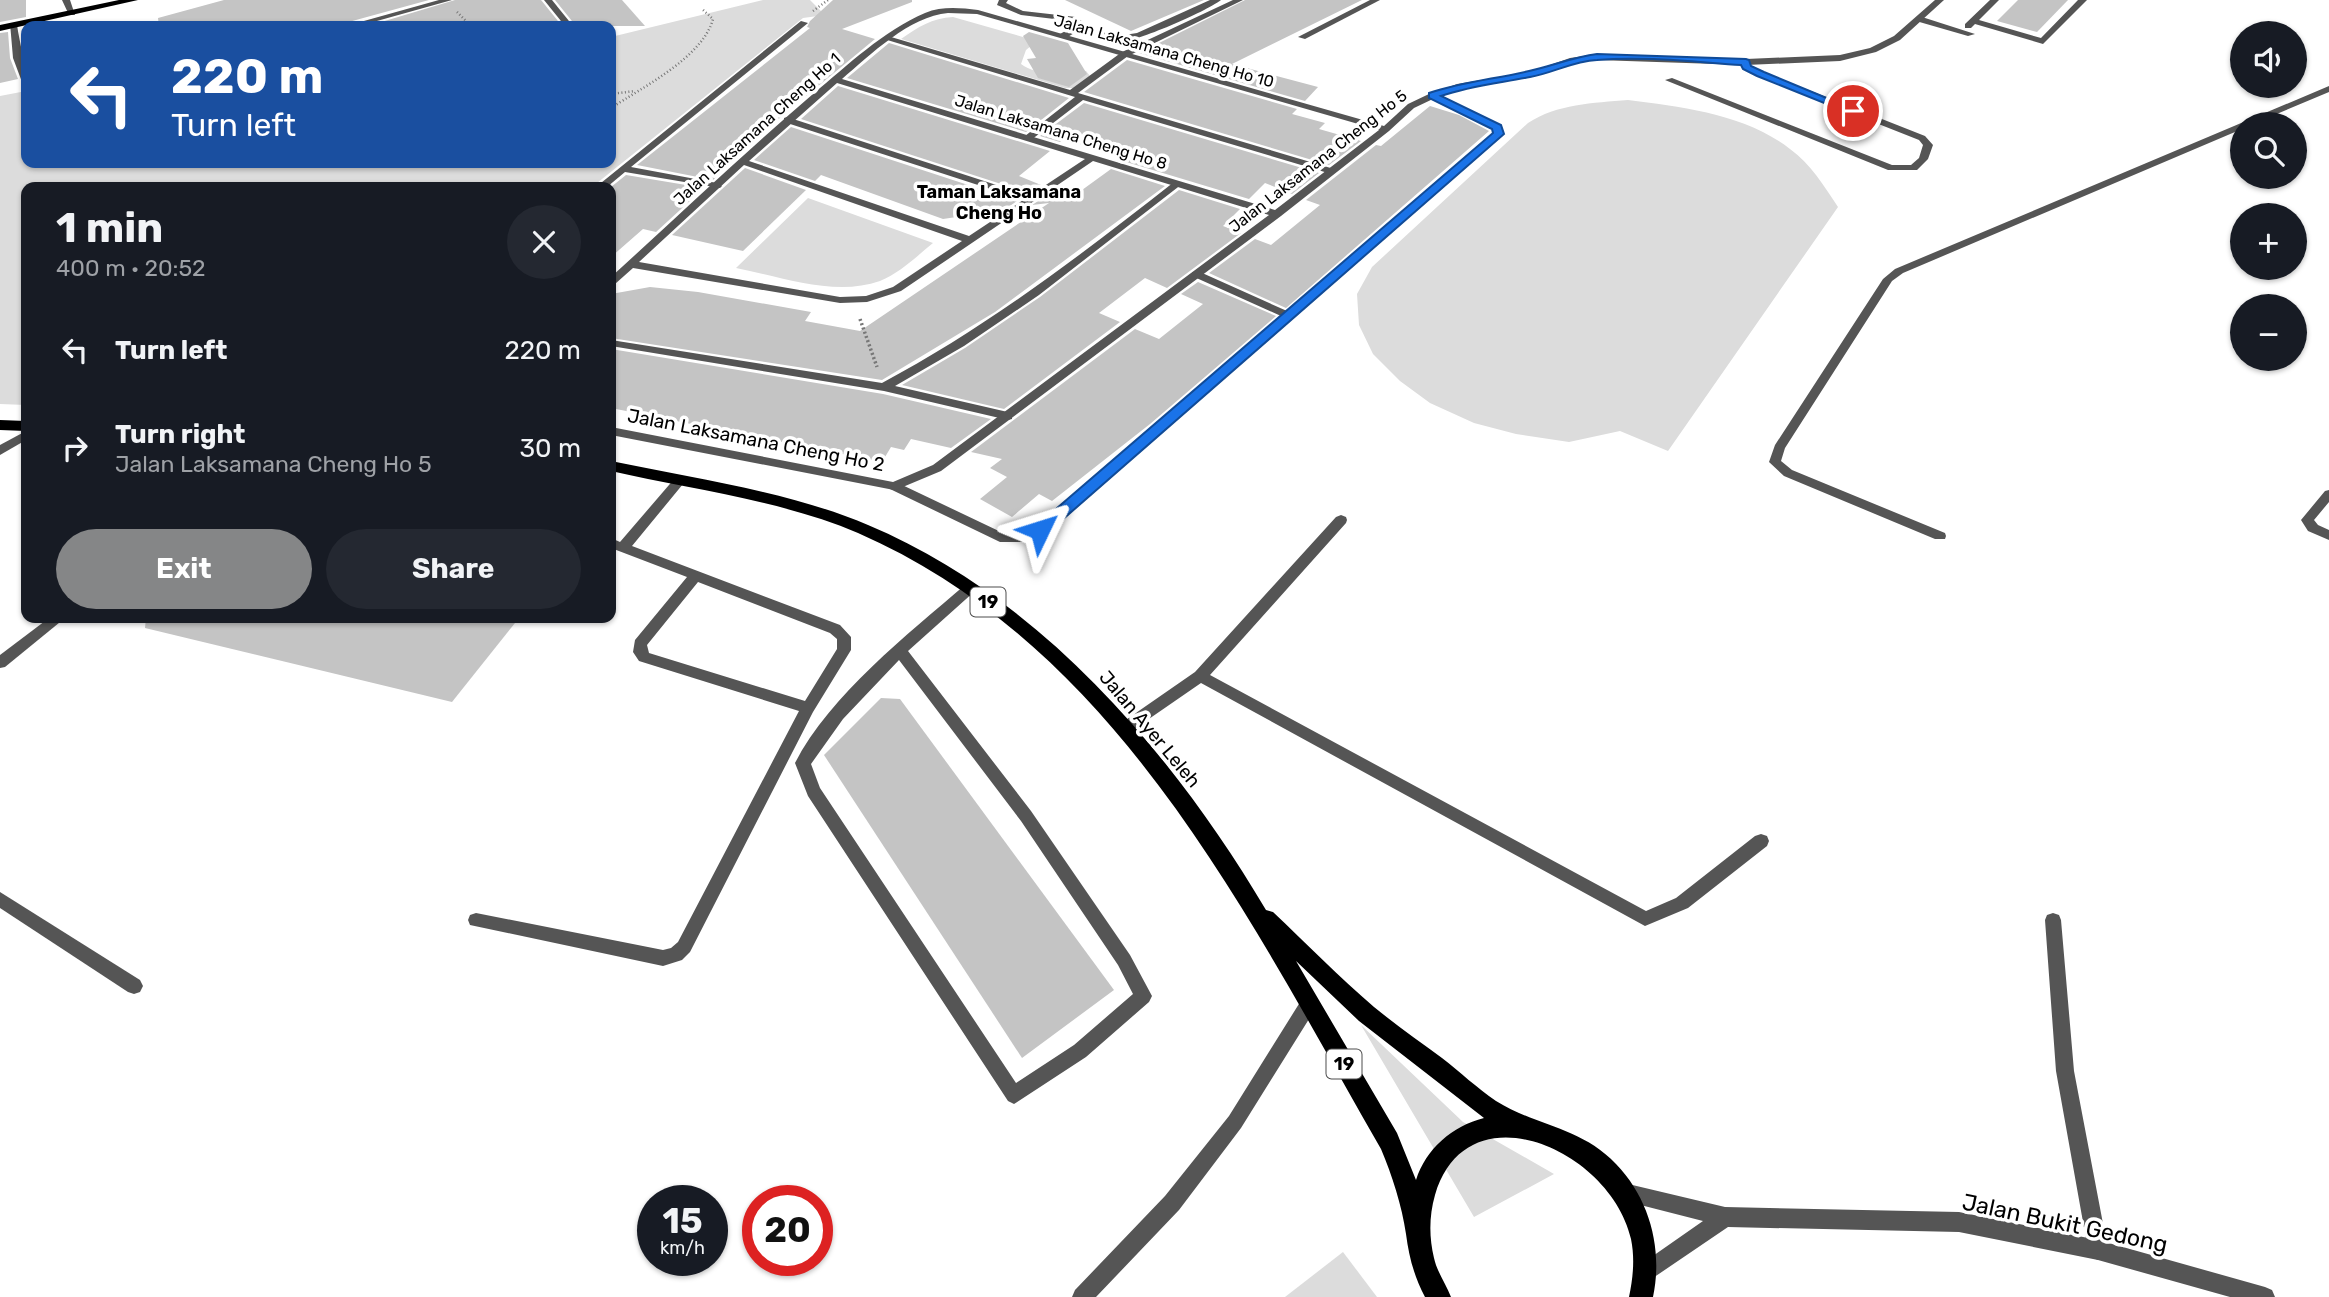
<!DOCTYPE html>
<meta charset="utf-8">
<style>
body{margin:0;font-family:Rubik,sans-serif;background:#242831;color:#f1f3f6;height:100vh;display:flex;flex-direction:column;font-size:26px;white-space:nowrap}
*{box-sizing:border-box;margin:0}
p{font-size:23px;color:#9ea1a6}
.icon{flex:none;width:38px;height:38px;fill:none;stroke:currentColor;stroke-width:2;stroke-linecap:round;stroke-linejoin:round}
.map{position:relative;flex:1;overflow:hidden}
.details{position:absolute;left:21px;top:182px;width:595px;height:441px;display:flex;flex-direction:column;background:#171b24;border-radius:14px;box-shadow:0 2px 5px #0004}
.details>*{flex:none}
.top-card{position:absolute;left:21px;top:21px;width:595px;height:147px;border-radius:14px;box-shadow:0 2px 5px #0004;background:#1a4fa0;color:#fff;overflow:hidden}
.fabs{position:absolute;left:2230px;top:21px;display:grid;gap:14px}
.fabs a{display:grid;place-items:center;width:77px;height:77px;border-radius:50%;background:#171b24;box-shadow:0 2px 5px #0004;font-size:35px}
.speed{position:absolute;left:637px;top:1185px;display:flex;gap:14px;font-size:35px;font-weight:700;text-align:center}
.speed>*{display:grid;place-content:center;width:91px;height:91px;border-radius:50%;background:#171b24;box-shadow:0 2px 5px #0004;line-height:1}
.speed small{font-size:18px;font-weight:400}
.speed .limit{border:10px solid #d22;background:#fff;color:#111}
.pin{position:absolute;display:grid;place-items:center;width:60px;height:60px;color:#fff;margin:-30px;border:4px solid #fff;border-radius:50%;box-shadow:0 2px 7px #0007}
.me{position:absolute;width:77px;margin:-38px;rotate:49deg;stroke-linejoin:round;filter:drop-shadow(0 0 5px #0008)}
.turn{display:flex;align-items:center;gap:24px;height:147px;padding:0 35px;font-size:32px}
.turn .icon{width:91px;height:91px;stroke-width:2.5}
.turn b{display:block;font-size:49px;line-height:60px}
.round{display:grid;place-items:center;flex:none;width:74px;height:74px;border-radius:37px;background:#242831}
.head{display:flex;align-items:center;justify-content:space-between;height:119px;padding:0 35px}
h1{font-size:42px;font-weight:700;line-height:52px}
.action{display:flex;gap:14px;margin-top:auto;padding:14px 35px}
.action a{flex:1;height:80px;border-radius:42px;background:#858687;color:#fff;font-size:28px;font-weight:700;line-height:80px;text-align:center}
.action a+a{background:#242831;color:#f1f3f6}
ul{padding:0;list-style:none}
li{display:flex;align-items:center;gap:21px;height:98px;padding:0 35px}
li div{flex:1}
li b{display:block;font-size:26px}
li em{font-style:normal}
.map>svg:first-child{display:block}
</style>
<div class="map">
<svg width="2329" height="1297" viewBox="0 0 2329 1297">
<rect width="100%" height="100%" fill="#fff"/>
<g fill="#dcdcdc">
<polygon points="763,0 810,0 825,15 803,18 592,187 26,187 26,405 0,404 0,96 26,91 26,163 611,163 611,37"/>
<path d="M953,17L1037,41L1026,50L1021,64C1040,78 1064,69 1086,71L1090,76L1074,88H1065L901,39C918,27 932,18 953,17Z"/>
<path d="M1628,100C1683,107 1745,114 1790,149C1811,164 1824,186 1838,207L1668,451L1620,431L1569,442L1516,434L1474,423L1430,403L1400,381L1373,354L1359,325L1357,294L1372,267L1528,123C1557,104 1593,103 1628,100Z"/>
<path d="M808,198L933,243C917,256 900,273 880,281C835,297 782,277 736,268Z"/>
<polygon points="1361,1025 1463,1122 1554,1174 1474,1217"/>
<polygon points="1343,1252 1377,1297 1285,1297"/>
</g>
<g fill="#c4c4c4">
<polygon points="0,0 26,0 26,17 0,22"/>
<polygon points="224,0 429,0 345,23 343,26 159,26 158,18"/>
<polygon points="455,0 541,0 562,26 368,26"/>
<polygon points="555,0 622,0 645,26 576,26"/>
<polygon points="833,0 912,0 912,2 842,29 875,39 782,116 713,180 637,165 810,28 807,27 810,21"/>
<polygon points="1065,0 1204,0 1131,31"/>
<polygon points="1245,0 1362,0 1232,64 1318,87 1305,101 1139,53"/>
<polygon points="2018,0 2068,0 2037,32 1997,21"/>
<polygon points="8,32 10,58 18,79 0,83 0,33"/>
<polygon points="1029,32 1068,43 1087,74 1069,87 1038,78 1027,59 1036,58 1023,36"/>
<polygon points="889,43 928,55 1069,98 1026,132 847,78"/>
<polygon points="1127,60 1297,109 1292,114 1325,123 1319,129 1361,141 1329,165 1084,92"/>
<polygon points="838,86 1050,151 1019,176 1041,185 1029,193 801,119"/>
<polygon points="1084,103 1319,173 1292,194 1265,183 1249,199 1123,161 1126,159 1064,139 1060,142 1040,136"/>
<polygon points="1430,106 1459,115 1489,131 1286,308 1209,273 1255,239 1271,245 1320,205 1306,200 1376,145 1381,146"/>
<polygon points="791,127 1017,201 1004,210 943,219 821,175 815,181 754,160"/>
<polygon points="745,168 806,190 743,251 672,235"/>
<polygon points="1111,169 1165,186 995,312 882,380 611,338 611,294 650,287 698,292 811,312 805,321 860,331 1049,203 1032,205 1054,191 1071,198"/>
<polygon points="626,175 704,188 656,232 643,229 611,257 611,187"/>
<polygon points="1179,190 1240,209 1223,226 1241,233 1167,288 1145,278 1099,313 1120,322 1004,409 902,385 965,348 1040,297"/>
<polygon points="1198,282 1276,316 1150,424 1052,501 1039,494 1012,517 980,499 1007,477 990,468 1002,459 971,452 1135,329 1159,339 1203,304 1181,294"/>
<polygon points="611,349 883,394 991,419 951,448 911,439 904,450 891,447 882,462 611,408"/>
<polygon points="146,618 519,618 452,702 145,628"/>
<polygon points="881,698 900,699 1114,990 1022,1058 824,755"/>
</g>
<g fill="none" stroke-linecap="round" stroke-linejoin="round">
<g stroke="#777" stroke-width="2.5" stroke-dasharray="1 2.5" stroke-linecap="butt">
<polyline points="813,11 828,0"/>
<polyline points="457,12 471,26"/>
<polyline points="611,94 635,91"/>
<path d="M611,108C643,87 703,57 713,19L702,9"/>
</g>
<polyline stroke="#777" stroke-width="3.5" stroke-dasharray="2 2.5" stroke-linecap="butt" points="860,319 877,367"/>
<g fill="#555" fill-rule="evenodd">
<polygon points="62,0 70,0 75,15 69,15"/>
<path d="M999,0H1008L1006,3L1023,11L1076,17L1094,30L1118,36L1137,33L1210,0H1221C1205,12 1137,42 1118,42C1107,41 1090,35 1081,29L1066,38H1060V34L1076,25L1071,21L1021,15L997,5Z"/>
<polygon points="1233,0 1243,0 1128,56 1078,93 1334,169 1334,173 1328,173 1083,100 1031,140 1025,140 1025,136 1075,97 884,39 891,37 1070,90 1122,52"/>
<polygon points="1370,0 1380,0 1305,39 1298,37"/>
<polygon points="1990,0 1999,0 1979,20 2041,38 2078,0 2087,0 2043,44 1975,24 1971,28 1965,28 1965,24"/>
<polygon points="1916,17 1922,17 1975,34 1968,36 1916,21"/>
<polygon points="801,21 808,23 631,167 717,183 722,186 720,188 625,172 607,187 596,187"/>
<path d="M10,23L17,25C20,45 26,65 26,85L22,82L13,58Z"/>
<polygon points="1743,60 1749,60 1750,66 1763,72 1925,136 1933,145 1928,159 1917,170 1888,170 1665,80 1672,78 1892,165 1911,165 1919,158 1923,145 1919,140 1757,76 1743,69"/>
<polygon points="2329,86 2329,92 2253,124 2242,124 2242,129 1903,273 1892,281 1785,448 1781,461 1792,470 1945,533 1946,536 1945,539 1935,539 1784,476 1769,462 1775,445 1883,279 1895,269"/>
<polygon points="1429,94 1435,94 1500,125 1504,134 1045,533 1021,542 1000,542 890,489 888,486 890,483 898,483 1003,533 1021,533 1035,527 1281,316 1192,276 1192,272 1200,272 1287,311 1494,133 1493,129 1429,98"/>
<polygon points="787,117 1033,197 1035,199 1027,201 784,122 784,118"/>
<path d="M1174,182L1182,184L1039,295L964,346L895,386L1012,413V419L1008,420L884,391L611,346V340L882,383C987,327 1081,255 1174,182Z"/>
<path d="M679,477L683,478L685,481L683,484L632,546L840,625L851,637V650L813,712L690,952L682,960L663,966L470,925L468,920L470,915L476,913L663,950L671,948L678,942L799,711L639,661L633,652L635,640L687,577L611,548V538L620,542L675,478ZM698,582L830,633L837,639V649L805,701L649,653L647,645Z"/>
<polygon points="2329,490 2329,502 2314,520 2318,525 2329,530 2329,540 2308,531 2301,520 2325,491"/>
<polygon points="1341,515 1346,517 1347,520 1346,523 1210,675 1646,911 1676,898 1755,836 1761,834 1767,836 1769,841 1767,846 1688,908 1645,926 1201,683 1130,732 1120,732 1118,728 1120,724 1195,672 1336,517"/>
<path d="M970,583L975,585L977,588L975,591L908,651L1031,811L1130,955L1152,996L1149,1002L1086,1057L1014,1104L1008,1101L808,796L795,763C830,695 908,634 965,585ZM899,660L1021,821L1118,965L1133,994L1074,1045L1016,1083L820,788L811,764L843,719Z"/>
<polygon points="2053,913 2059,915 2061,920 2074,1071 2108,1250 2105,1257 2098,1260 2091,1257 2088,1250 2056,1071 2045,920 2047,915"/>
</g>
<g fill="#555" fill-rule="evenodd">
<polygon points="439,0 452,0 359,26 346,26"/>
<polygon points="544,0 552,0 573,26 565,26"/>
<path d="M1935,0H1944L1900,40L1876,52L1840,61L1746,65L1597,60L1571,63L1532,77L1459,89L1435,98L1414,108L1389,131L1281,216L941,471L898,489L894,490L611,435V427L893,482L933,465L1269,215L1093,161L901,291L867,302L840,303L633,268L615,284L611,285V277C678,216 744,153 813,94C848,65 883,31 925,13C942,6 960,8 978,10L1384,126L1408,104L1429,94L1457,84L1530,72L1570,58L1597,54L1746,59L1840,55L1870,48L1894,36ZM948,13L977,14L1379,130L1275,210L842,79C870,55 910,16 948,13ZM837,83L1085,159L969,236L749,161ZM744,165L962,241L893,287L866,296L840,297L639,262Z"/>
<polygon points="26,431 26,440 0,455 0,445"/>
<polygon points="49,618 65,618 5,667 0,668 0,655"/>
<polygon points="0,892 140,980 143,986 140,992 134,994 128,992 0,908"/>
<polygon points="1308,997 1314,999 1317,1005 1314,1011 1241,1128 1179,1210 1096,1297 1072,1297 1075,1290 1165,1196 1229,1116 1302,999"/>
</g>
<polygon fill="#555" fill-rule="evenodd" points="1624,1183 1725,1207 1959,1212 2098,1240 2265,1287 2272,1290 2275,1297 2230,1297 2098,1260 1959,1232 1728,1227 1647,1282 1640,1279 1637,1272 1640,1265 1703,1221 1617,1199 1615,1192 1617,1185"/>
<g fill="#000" fill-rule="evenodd">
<polygon points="119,0 138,0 0,31 0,25"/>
<polygon points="0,420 26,421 26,431 0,430"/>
<path d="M611,461C696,479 788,491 868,525C1040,597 1173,753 1266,910L1273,912C1307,944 1339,977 1374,1007C1396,1025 1419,1041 1442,1058C1460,1072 1477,1088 1496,1101C1536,1126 1581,1127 1616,1164C1650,1199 1663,1250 1653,1297H1629C1633,1278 1635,1259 1631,1239C1611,1150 1467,1086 1435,1195C1429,1216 1429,1237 1434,1258C1437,1272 1446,1284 1451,1297H1425C1414,1276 1409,1257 1406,1234C1402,1206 1392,1175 1381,1149C1247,916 1118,647 858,533C784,501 690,489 611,471ZM1296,961L1359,1021L1484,1118C1452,1126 1426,1149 1416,1180L1397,1133Z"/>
</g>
</g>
<path fill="#1a73e8" stroke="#114b97" stroke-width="2" d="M1597,54L1746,59L1749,60L1751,66L1764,72L1858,111L1849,113L1757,76L1743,69L1741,65C1694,62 1644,56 1597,60C1573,61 1553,73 1530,77C1500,83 1470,86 1441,96L1501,125L1504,134L1046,534H1035L1033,530L1035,527L1493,133L1492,129L1429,98V93C1462,82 1495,79 1529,71C1552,66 1573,57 1597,54Z"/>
<g text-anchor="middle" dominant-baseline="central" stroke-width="7" stroke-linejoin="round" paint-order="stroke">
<g font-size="16" fill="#000" stroke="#fff">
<text transform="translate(1164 51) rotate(16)">Jalan Laksamana Cheng Ho 10</text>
<text transform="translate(757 129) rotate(-42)">Jalan Laksamana Cheng Ho 1</text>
<text transform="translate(1061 132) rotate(17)">Jalan Laksamana Cheng Ho 8</text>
<text transform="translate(1318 161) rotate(-38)">Jalan Laksamana Cheng Ho 5</text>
</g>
<g font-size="18" font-weight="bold" fill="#000" stroke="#fff">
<text x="999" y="192">Taman Laksamana<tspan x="999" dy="21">Cheng Ho</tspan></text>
</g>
<g fill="#fff" stroke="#4c4c4c" stroke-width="2">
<rect x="970.5" y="587.5" width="35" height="29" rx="5"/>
<rect x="1326.5" y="1049.5" width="35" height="29" rx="5"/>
</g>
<g font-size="18" font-weight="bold" fill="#000">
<text x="988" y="602">19</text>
<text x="1344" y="1064">19</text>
</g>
<g font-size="19" fill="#000" stroke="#fff">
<text transform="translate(756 440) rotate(11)">Jalan Laksamana Cheng Ho 2</text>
<text transform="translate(1150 729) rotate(50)">Jalan Ayer Leleh</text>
</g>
<g font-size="23" fill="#000" stroke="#fff">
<text transform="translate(2065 1223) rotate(12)">Jalan Bukit Gedong</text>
</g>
</g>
</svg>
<div class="fabs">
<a><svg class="icon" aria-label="sound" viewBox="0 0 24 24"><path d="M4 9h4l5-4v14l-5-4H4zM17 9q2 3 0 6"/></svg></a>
<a><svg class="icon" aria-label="search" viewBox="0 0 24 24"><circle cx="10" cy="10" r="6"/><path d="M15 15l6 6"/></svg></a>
<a>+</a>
<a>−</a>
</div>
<div class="speed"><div>15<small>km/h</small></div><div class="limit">20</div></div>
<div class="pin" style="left:1853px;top:111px;background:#d93025"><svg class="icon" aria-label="arrive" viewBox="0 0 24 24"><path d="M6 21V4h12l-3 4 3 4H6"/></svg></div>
<svg class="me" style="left:1040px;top:530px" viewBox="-20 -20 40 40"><path d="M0-17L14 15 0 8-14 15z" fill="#1a73e8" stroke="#fff" stroke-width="4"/></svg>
<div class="top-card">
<div class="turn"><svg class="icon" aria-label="left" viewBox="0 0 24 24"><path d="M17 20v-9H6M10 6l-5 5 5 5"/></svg><div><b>220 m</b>Turn left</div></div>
</div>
<section class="details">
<div class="head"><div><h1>1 min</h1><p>400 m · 20:52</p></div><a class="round"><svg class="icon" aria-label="close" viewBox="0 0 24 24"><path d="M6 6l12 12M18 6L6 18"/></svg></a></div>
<ul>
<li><svg class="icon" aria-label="left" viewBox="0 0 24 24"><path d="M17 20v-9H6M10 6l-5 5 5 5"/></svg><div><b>Turn left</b></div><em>220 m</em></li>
<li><svg class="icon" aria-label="right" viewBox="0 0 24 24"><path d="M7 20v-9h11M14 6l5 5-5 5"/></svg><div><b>Turn right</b><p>Jalan Laksamana Cheng Ho 5</p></div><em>30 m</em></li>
</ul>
<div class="action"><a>Exit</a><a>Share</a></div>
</section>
</div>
